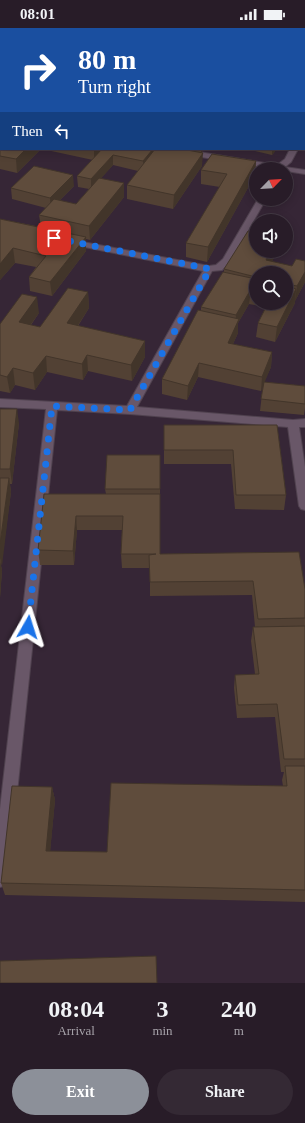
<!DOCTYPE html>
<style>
body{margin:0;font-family:"Times New Roman",serif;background:#342934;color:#f1f3f6;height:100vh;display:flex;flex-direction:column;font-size:15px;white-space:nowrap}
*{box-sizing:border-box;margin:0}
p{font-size:13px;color:#a5a1a8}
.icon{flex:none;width:22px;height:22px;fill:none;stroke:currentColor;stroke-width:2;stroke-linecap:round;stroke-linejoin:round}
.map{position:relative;height:955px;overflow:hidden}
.side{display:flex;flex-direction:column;background:#281c28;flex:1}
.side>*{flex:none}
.banner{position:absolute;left:0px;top:0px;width:305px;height:122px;box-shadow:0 2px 10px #0003,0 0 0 1px #443a45;background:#1a4fa0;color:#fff;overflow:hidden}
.needle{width:26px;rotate:65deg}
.controls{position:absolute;left:249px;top:134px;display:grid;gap:8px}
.controls a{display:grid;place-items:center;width:44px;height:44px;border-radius:50%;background:#281c28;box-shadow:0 2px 10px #0003,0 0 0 1px #443a45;font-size:20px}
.pin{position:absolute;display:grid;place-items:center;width:34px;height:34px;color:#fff;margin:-17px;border-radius:8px;box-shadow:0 2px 6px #0006}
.me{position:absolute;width:44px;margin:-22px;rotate:6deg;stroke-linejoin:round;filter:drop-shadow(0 0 3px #0008)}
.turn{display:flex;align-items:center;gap:14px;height:84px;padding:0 12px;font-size:18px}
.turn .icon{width:52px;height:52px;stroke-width:2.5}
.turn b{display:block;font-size:28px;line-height:34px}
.then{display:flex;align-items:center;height:38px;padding:0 12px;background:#0003;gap:8px;font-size:15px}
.eta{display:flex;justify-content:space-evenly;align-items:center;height:68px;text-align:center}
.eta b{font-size:24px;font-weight:700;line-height:28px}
.primary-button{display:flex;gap:8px;margin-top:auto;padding:8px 12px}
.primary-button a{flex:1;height:46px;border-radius:24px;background:#8c9099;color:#fff;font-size:16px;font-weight:700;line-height:46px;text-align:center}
.primary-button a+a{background:#342934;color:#f1f3f6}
.status{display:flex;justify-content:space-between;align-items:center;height:28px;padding:0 20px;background:#281c28;direction:ltr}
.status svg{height:11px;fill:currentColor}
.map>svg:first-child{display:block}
</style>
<div class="status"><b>08:01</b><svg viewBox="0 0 49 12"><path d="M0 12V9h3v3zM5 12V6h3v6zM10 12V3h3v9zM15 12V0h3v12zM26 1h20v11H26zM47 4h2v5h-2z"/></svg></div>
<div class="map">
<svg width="305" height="955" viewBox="0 0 305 955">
<rect width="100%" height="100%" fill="#362636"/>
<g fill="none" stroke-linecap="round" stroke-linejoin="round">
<g stroke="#50424f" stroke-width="2">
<g id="minor">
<polygon points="1,0 8,0 1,1"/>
<polygon points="163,121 181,121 277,137 285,131 290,121 298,121 291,134 285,139 305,142 305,146 286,143 286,141 271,141 167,123"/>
<polygon points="258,171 266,171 230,234 222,242 212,243 137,379 293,392 305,391 305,399 299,399 305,439 305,482 301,481 299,478 288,399 130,386 57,382 8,851 6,857 0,859 0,781 46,381 0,379 0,371 127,378 203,243 70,216 66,213 67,211 209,238 216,237 223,231"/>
</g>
</g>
<use href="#minor" fill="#695768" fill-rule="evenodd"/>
</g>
<g fill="#524134" fill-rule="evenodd">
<polygon points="37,0 90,0 88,1 37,1"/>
<polygon points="99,0 158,0 155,1 99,1"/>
<polygon points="189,0 259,0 259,1 188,1"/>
<polygon points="304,31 305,32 305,83 304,85"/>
<polygon points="0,110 1,121 41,121 17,145 0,141"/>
<polygon points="42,121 204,121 201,125 202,138 173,181 127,171 127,157 138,143 113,137 101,150 124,169 90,212 86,211 86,223 52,268 30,263 29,249 36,239 15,235 0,252 0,191 41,199 39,187 46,180 12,171 11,160 74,158 59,173 76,176 89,161 78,159 77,148 93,132"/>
<polygon points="246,121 277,121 272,127"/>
<polygon points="256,133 255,147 207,234 186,229 186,215 220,159 201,156 201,142"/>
<path d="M277,225L272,233L305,254L295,273V275L275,314L256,309L258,295L266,279L249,276L238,295V305L233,316L272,324L271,339L264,354L305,358V380L304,387L260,383L263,357L261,363L198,349L187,372L162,366V351L201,283V279L224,244V241ZM256,245H286V275H256Z"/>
<polygon points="88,264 89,280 78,298 145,313 145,329 132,353 88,343 83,352 47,344 35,362 15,357 10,365 0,363 0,296 39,285 31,297 40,299"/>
<polygon points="0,381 19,395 12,456 10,456 11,464 1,538 2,542 0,570"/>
<polygon points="164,397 277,397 286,467 284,482 235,481 231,436 164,436"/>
<polygon points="160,427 160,526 305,561 305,874 5,867 1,855 52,759 55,772 50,823 107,824 283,758 282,752 284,744 281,744 275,689 237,690 234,660 235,647 255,646 251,613 253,599 255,599 252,567 150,568 150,540 122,540 121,526 122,502 77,502 74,537 40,537 38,522 44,466 106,466 105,461"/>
</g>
<g fill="#42352a">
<polygon points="63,0 90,0 88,1 60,1"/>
<polygon points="139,0 158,0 155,1 139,1"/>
<rect x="251" y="0" width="8" height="1"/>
<polygon points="0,67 1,67 1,80 0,81"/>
<polygon points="305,72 305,83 304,85 304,73"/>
<polygon points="26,121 41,121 17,145 16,131"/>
<polygon points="94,121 104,121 94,132"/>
<polygon points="153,121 156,121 143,144 143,133"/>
<polygon points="201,121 204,121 201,125"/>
<polygon points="272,121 277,121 272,127"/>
<polygon points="203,125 202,138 173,181 174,167"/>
<polygon points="113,127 113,137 91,162 91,151"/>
<polygon points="256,133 255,147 207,234 208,219"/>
<polygon points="73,147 74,158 51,181 50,170"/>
<polygon points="124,155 124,169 90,212 89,198"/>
<polygon points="86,209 86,223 52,268 50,254"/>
<polygon points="13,220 15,235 0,252 0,236"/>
<polygon points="271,223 277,223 277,225 265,245 266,232"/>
<polygon points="305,244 305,254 295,273 297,258"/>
<polygon points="251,261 249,276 238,295 238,305 227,329 228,315 235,299 236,287"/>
<polygon points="296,261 295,275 275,314 277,299"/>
<polygon points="88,264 89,280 69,311 67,295"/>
<polygon points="37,269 39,285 21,310 19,294"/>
<polygon points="145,313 145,329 132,353 131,337"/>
<polygon points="272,324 271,339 261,363 262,349"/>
<polygon points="87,327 88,343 83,352 82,336"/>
<polygon points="46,328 47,344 35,362 33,345"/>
<polygon points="199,335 198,349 187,372 188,358"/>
<polygon points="13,340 15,357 10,365 7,349"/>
<polygon points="17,381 19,395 12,456 10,441"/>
<polygon points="9,450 11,464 2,538 0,530 0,516"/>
<polygon points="76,488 77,502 74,537 73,523"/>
<polygon points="0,532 2,542 0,570"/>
<polygon points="52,759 55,772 49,836 46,823"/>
</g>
<g fill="#5f4c3c" stroke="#42352a">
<polygon points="54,0 63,0 60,1 57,1"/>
<polygon points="67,0 75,0 78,1 65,1"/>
<polygon points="115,0 133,0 135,1 113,1"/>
<polygon points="189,0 208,0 213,1 188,1"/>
<polygon points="304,31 305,32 305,37 304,37"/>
<rect x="0" y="35" width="1" height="8"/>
<polygon points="304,43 305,43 305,72 304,73"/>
<rect x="0" y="45" width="1" height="22"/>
<polygon points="0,110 1,110 1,121 26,121 16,131 0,128"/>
<polygon points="102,121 153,121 143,133 113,127 91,151 77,148"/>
<polygon points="155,121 182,121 203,125 174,167 127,157"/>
<polygon points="212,126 256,133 208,219 186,215 227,146 201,142"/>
<polygon points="34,138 73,147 50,170 11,160"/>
<polygon points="99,150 124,155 89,198 39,187 54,171 76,176"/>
<polygon points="0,191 86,209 50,254 29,249 46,228 13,220 0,236"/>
<polygon points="248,203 256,205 256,223 271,223 266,232 292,238 296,231 305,233 305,244 297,258 286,256 286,245 256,245 256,249 224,241"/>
<polygon points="223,244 256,251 256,262 251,261 236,287 201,279"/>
<polygon points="286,258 296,261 277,299 258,295 268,275 286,275"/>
<polygon points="68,260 88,264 67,295 145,313 131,337 87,327 82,336 46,328 33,345 13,340 7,349 0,347 0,296 22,266 37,269 19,294 40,299"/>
<polygon points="198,282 239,291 228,315 272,324 262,349 199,335 188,358 162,351"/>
<polygon points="264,354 305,358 305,376 261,371"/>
<polygon points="0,381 17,381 10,441 0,441"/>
<polygon points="164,397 277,397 286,467 236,467 233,422 164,422"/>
<polygon points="107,427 160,427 160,461 105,461"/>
<polygon points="0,450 9,450 0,516"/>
<polygon points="44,466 160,466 160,526 299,524 305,561 305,590 258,591 253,553 150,554 149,527 156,526 121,526 123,488 76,488 73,523 38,522"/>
<polygon points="305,598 305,731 284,731 277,676 238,677 235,647 259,646 253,599"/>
<polygon points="285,738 305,738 305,862 1,855 12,758 52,759 46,823 107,824 111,755 287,758"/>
<polygon points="156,928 157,955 0,955 0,933"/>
</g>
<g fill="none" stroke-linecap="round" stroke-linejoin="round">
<polyline stroke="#1a73e8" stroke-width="7" stroke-dasharray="0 12.6" points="28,599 52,378 130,382 210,241 54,210"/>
</g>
</svg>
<div class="controls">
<a><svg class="needle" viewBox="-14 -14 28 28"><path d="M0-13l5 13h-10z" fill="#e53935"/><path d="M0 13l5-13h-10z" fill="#a5a1a8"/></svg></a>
<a><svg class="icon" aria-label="sound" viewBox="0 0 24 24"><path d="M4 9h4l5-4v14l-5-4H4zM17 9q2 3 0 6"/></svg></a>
<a><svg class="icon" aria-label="search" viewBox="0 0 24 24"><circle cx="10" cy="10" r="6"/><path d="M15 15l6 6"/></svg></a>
</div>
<div class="pin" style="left:54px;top:210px;background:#d93025"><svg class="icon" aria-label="arrive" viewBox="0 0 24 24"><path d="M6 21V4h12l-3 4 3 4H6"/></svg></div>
<svg class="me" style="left:28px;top:599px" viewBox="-20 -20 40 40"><path d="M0-17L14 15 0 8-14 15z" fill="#1a73e8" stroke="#fff" stroke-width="4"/></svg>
<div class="banner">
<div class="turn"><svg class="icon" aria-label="right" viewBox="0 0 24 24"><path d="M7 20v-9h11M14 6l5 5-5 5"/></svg><div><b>80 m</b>Turn right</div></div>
<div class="then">Then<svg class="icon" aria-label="left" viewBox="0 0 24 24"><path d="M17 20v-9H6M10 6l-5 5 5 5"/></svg></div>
</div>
</div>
<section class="side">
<div class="eta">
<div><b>08:04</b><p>Arrival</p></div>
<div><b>3</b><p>min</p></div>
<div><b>240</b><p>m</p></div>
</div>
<div class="primary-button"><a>Exit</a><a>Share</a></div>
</section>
